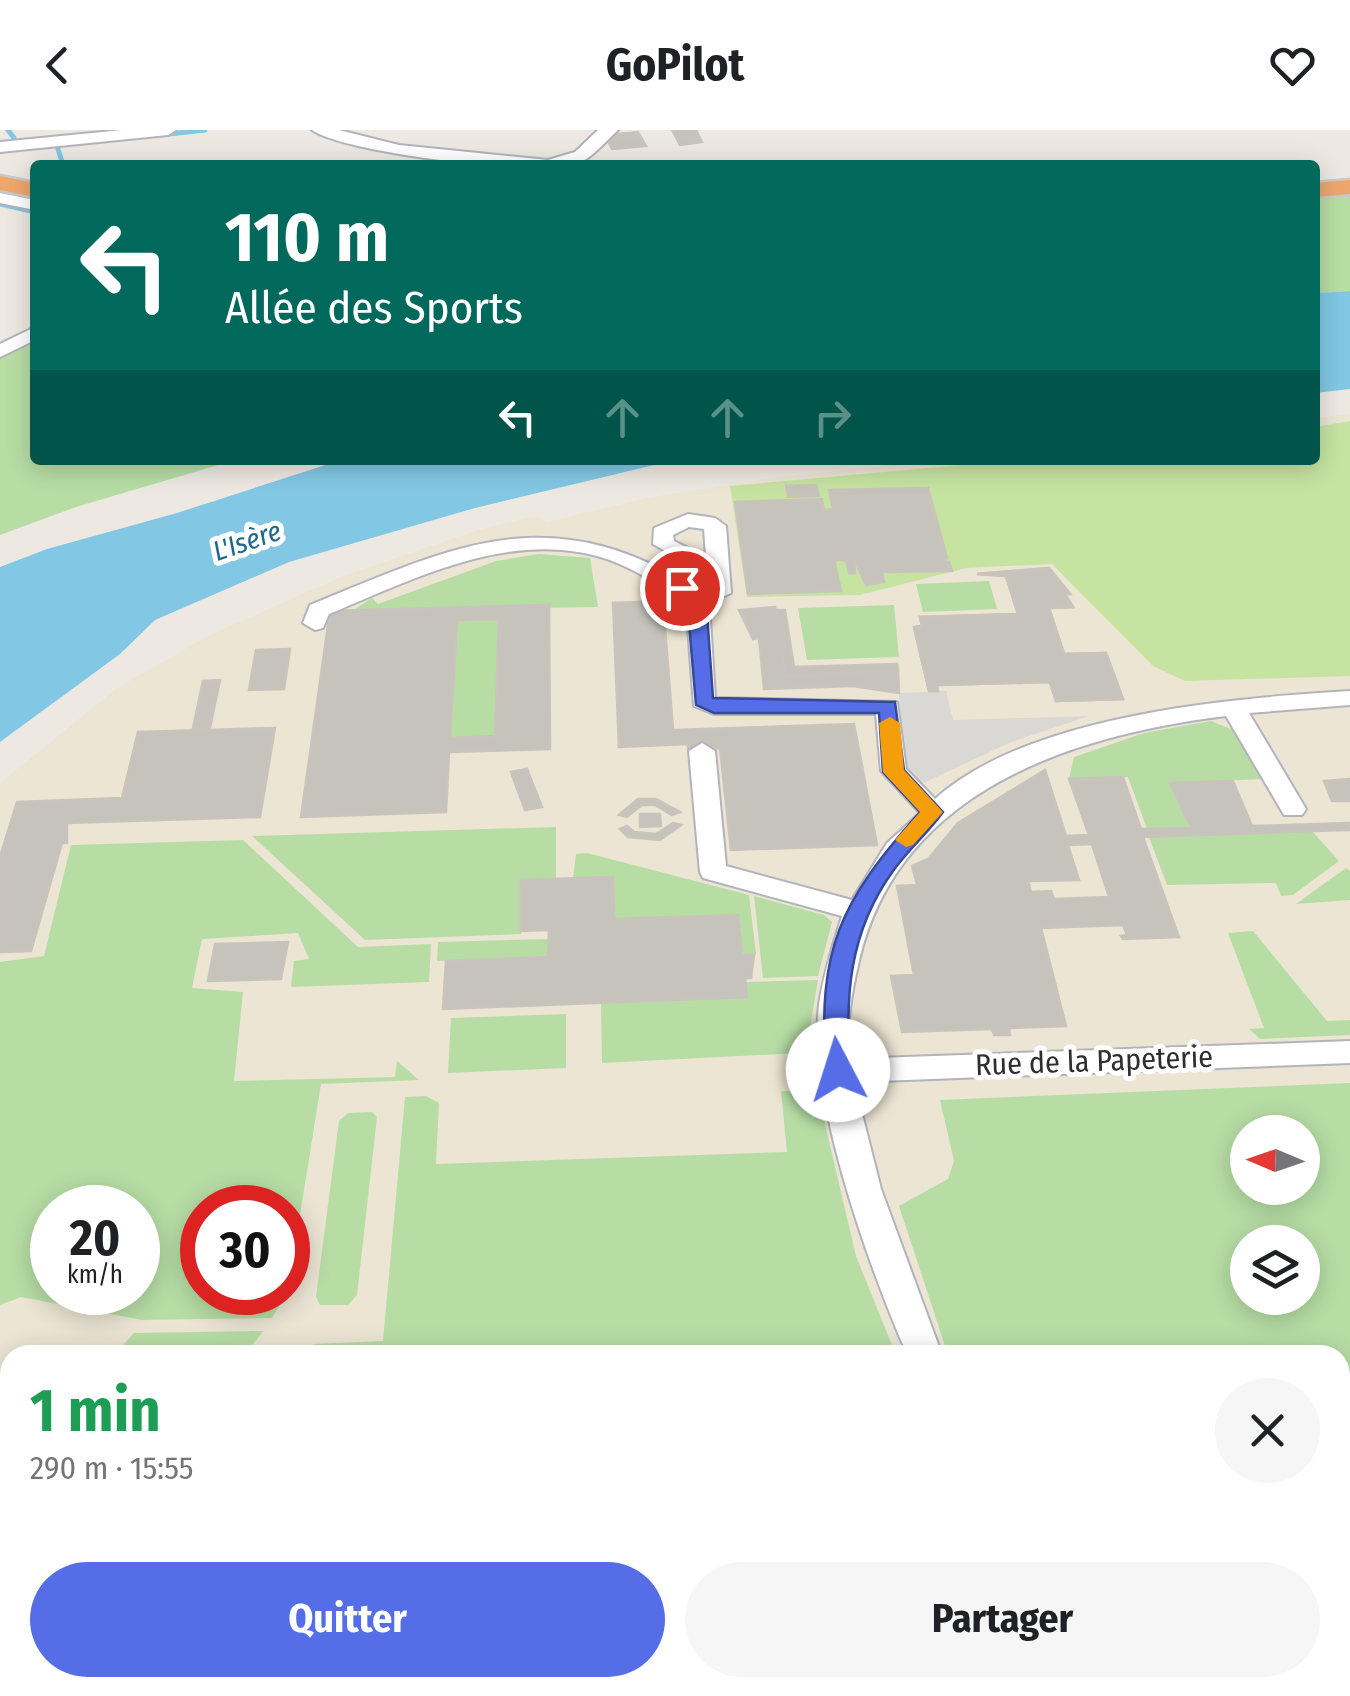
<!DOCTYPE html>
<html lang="fr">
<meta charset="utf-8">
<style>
body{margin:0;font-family:"Fira Sans Condensed",sans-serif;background:#f6f6f6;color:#202124;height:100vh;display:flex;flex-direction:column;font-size:38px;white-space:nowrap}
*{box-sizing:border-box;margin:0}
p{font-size:32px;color:#757577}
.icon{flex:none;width:55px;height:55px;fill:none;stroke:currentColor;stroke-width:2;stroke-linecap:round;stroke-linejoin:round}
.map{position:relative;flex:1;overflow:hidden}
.drawer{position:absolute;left:0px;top:1215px;width:1350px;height:352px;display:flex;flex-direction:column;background:#fff;border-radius:30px 30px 0 0;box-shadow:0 5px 25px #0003}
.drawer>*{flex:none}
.guide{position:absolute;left:30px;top:30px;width:1290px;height:305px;border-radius:10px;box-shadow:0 5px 25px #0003;background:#00695c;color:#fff;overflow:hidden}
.needle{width:65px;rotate:272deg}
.controls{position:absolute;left:1230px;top:985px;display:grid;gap:20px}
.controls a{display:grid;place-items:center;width:90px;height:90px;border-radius:50%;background:#fff;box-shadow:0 5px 25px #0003;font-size:50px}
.speed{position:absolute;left:30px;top:1055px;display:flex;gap:20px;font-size:50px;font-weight:700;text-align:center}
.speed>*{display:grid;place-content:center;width:130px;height:130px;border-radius:50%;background:#fff;box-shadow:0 5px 25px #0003;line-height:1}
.speed small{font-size:25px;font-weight:400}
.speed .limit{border:15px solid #d22;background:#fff;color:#111}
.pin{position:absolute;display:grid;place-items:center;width:85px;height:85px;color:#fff;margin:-42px;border:5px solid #fff;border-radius:50%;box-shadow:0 2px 10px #0007}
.me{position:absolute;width:110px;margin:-55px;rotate:355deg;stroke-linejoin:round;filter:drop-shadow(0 0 8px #0008)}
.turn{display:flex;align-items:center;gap:35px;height:210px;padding:0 30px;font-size:45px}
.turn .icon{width:130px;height:130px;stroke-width:2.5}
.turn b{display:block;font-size:70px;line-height:85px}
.lanes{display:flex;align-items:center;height:95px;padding:0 30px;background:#0003;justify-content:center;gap:50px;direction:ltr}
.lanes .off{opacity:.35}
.round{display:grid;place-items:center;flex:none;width:105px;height:105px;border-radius:52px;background:#f6f6f6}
.head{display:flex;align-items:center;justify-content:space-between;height:170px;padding:0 30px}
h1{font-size:60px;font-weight:700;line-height:75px;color:#1e9e55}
.action{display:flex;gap:20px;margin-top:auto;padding:20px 30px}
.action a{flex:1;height:115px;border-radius:60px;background:#556ee7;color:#fff;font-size:40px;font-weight:700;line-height:115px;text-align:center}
.action a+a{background:#f6f6f6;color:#202124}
header{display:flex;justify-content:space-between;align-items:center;height:130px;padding:0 30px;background:#fff;font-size:45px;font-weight:700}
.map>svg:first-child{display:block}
</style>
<header><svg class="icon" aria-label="back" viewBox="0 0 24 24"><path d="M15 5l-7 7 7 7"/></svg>GoPilot<svg class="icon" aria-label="heart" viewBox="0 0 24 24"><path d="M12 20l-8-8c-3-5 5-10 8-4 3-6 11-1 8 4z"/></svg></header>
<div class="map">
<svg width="1350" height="1566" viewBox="0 0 1350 1566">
<rect width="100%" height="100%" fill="#ede9e2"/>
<path fill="#ece5d4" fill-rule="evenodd" d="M1350,284V1566H0V653L117,558L208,506L343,446L478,400L536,386L547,392L651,367L774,348L938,330H1315V288ZM1248,1002H1302V1058H1248ZM52,1078H138V1162H52ZM202,1078H288V1162H202ZM1248,1112H1302V1168H1248ZM10,1225H1340V1558H10Z"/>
<g fill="#b7dda5" fill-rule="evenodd">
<polygon points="1350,65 1350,161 1315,163 1315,68"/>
<polygon points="35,203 35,330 235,330 76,377 0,405 0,221"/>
<polygon points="539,424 590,428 598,477 352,481 372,468 378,474 496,431"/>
<polygon points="989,451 997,479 923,482 916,454"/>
<polygon points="894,475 899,527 807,530 798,478"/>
<polygon points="499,489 495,606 450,608 457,490"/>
<polygon points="1211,591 1241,603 1264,649 1171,653 1191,698 1147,699 1128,647 1069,649 1074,627 1144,603"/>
<polygon points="556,697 556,748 521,750 521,804 365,810 252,706"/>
<polygon points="1312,701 1339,731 1293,765 1281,766 1276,753 1167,755 1149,707"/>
<path d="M243,710L358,817L431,814L429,852L291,857L294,831L309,829L298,803L202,809L192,858L243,862L234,951L395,947L397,931L419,950L321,954L288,1160V1078H202V1162L287,1163L272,1188L142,1190L21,1167L0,1175V832L44,826L71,715ZM52,1078H138V1162H52Z"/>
<polygon points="587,723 749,765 756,824 742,825 737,785 614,789 613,747 573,748 576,724"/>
<polygon points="1346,738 1350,741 1350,770 1296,774"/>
<polygon points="754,766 824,785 832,792 818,846 763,848"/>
<polygon points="1253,801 1327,891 1350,890 1350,905 1260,909 1249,899 1264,898 1228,803"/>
<polygon points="548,809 548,827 437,831 438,812"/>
<polygon points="818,850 807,916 800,923 602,933 601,873 746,867 746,852"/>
<polygon points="566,884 566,938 448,943 451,888"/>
<path d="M1350,953V1439L1340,1447V1225H948L899,1076L948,1049L954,1031L940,970ZM1248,1002H1302V1058H1248ZM1248,1112H1302V1168H1248Z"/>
<polygon points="781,961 801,961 822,981 856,1126 896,1225 311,1225 314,1214 383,1211 405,967 426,966 439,973 436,1034 787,1022"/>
<polygon points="372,982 377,987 357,1165 348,1175 320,1175 316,1167 339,991 348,983"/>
<polygon points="263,1201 245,1225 114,1225 134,1203"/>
</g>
<polygon fill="#c6e3a2" points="1350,291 1350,546 1185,551 1153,536 1052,434 966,438 860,465 747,467 730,356 1018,330 1315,330 1315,297"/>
<polygon fill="#dad8d4" points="946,561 953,590 1089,586 1011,612 919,655 902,642 899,563"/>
<g fill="#82c7e3">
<polygon points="1350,161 1350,259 1315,263 1315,163"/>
<polygon points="341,330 675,330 475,378 289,432 155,490 120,524 0,612 0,437 47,419 177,383"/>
</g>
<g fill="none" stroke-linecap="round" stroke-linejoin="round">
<g stroke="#82c7e3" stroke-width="5">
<polyline points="8,0 14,8"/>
<polyline points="160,5 205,0"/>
<polyline points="58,19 63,35"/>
<polyline points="0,74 35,82"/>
</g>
</g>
<g fill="#c6c3bd" stroke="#c9c4bb" stroke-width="2.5" fill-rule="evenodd">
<polygon points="672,0 696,0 702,12 680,15"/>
<polygon points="638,2 646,16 612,19 605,5"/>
<polygon points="816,355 819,366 788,367 786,356"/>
<polygon points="928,358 947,428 943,432 949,432 952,441 882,442 884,452 866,455 854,429 855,443 849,443 846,430 834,430 841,461 748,464 735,372 822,369 824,380 833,379 829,360"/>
<path d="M1049,438L1070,464H1065L1073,477L1049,478L1064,524L1106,523L1123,569L1056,571L1050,552L937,555L938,561H929L914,497L922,496L920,487L1018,484L1006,446L977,444ZM1007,510L1015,537L971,539L963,512Z"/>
<polygon points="1049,438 1070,464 1065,464 1073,477 1049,478 1064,524 1106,523 1123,569 1056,571 1050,552 937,555 938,561 929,561 914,497 922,496 920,487 1018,484 1006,446 977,444"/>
<polygon points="663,471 673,600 854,594 877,715 731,720 720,618 688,619 688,614 619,617 613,473"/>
<path d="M549,475L550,619L449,622L446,682L301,687L330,481ZM499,489L495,606L450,608L457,490Z"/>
<polygon points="775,477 786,547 898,540 899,563 853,556 764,559 759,508 753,509 739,480"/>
<polygon points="776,480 785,480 794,537 897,534 898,540 786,547"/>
<polygon points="290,519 284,559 249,560 256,520"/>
<polygon points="220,550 210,598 193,598 203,551"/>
<polygon points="275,598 260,687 67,693 67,713 62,713 31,821 0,822 0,727 17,672 122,668 138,602"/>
<polygon points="527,639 542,677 525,680 511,642"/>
<path d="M1045,640L1066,706L1089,705L1069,649L1123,647L1141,699L1191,698L1170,653L1233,651L1255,703L1143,707L1179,807L1123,809L1121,806L1127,805L1123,795L1041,798L1066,896L1009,898L1010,905H994L992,899L902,902L891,846L914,845L897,756L917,755L912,736L928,729L958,693ZM1092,714L1109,767L1054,769L1051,761L1031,762L1028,751L1079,750L1068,715Z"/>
<polygon points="1350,649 1350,671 1332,671 1324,651"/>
<polygon points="638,669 656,669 680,682 672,685 655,675 642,675 627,687 619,685"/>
<polygon points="640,684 660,684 661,696 640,697"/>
<polygon points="673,693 681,695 660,710 628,707 620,699 627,696 634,702 656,704"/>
<polygon points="1350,693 1350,700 1312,701 1255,703 1252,696"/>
<polygon points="613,747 614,789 738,785 742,825 754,825 751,848 745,848 747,867 443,879 446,831 548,827 549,800 521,801 521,750"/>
<polygon points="288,812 281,849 208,851 215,814"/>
<polygon points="0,1398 10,1425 10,1558 58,1558 62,1566 0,1566"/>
<polygon points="1350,1475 1350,1561 1342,1566 1299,1558 1340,1558 1340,1483"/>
<polygon points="234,1558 272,1558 257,1566 238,1566"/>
</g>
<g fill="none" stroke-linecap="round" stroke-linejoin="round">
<g stroke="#b2b3bc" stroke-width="4">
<g id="minor">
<polygon points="122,0 176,0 168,5 0,22 0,12"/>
<path d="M312,0H339L399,15L548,30L575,22L598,0H618C607,10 591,29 577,34C538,46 344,23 312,0Z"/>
<polygon points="0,63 35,70 35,80 0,73"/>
<polygon points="35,197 35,210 0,227 0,214"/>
<path d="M688,384L715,388L726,396L731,463L709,473L715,568L897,572L906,639L935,669C1028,585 1230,568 1350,561V575L1249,583L1306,679L1302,685H1284L1226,586C1071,605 898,661 859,831C851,865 846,894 850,929L1350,911V933L854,952L881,1059L942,1225H908L900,1208C865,1124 808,965 819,875C823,846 833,814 842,786L703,748L700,742L689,621L702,613L715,621L726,736L852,770L887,713L920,683L881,641L876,584H714L694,576L686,472C657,454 630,435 597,426C506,401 411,450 329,484L323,498L315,500L303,493L310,475C459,414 551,367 700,461L708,459V445L653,414L654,398ZM689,397L704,399L706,427L674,411L673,405Z"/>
<polygon points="1125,1558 1168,1558 1172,1566 1129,1566"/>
</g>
</g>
<g stroke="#c9c9c9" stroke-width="5">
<g id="highway">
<polygon points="0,46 35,53 35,67 0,60"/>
<polygon points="1350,50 1350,64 1315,67 1315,53"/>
</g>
</g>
<use href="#minor" fill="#fff" fill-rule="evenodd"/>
<use href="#highway" fill="#eda76d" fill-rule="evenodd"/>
</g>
<path fill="#556ee7" stroke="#374896" stroke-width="2.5" d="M682,452L706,469L713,568L895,572L904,640L943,682C928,703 908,720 893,741C849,802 844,868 851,940L847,947H830L826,940C817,818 840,772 920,682L883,642L879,583H714L696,575L687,471L673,458Z"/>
<polygon fill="#f59e0b" points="890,587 900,593 904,640 943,682 913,715 906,717 895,710 920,682 883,642 879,593"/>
<g text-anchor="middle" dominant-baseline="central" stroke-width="10" stroke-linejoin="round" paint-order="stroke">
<g font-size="28" font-style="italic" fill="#1d6892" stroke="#fff">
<text transform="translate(247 411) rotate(-19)">L'Isère</text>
</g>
<g font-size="30" fill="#2e2e2e" stroke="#fff">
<text transform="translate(1094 931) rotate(-2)">Rue de la Papeterie</text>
</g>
</g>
</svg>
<div class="controls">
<a><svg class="needle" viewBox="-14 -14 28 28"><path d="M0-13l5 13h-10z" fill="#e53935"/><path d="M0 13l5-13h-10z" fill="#757577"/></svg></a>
<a><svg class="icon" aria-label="layers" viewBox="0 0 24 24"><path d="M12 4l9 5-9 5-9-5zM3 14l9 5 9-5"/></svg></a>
</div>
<div class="speed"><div>20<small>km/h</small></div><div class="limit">30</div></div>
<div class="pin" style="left:682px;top:458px;background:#d93025"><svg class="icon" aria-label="arrive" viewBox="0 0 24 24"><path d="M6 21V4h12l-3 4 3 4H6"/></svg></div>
<svg class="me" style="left:838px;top:940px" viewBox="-20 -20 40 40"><circle r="19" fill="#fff"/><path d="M0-13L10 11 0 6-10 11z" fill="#556ee7"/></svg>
<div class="guide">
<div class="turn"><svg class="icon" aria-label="left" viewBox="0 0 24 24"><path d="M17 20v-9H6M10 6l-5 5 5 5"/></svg><div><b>110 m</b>Allée des Sports</div></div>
<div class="lanes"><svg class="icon" aria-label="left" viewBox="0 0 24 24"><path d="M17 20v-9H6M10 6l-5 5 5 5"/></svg><svg class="icon off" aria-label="ahead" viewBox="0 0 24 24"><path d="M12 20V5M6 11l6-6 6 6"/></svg><svg class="icon off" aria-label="ahead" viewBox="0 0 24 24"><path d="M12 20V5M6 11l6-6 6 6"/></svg><svg class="icon off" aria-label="right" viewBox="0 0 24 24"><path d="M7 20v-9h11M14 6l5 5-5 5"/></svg></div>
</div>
<section class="drawer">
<div class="head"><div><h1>1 min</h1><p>290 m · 15:55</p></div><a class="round"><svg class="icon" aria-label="close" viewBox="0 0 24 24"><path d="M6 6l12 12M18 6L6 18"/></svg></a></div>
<div class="action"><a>Quitter</a><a>Partager</a></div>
</section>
</div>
